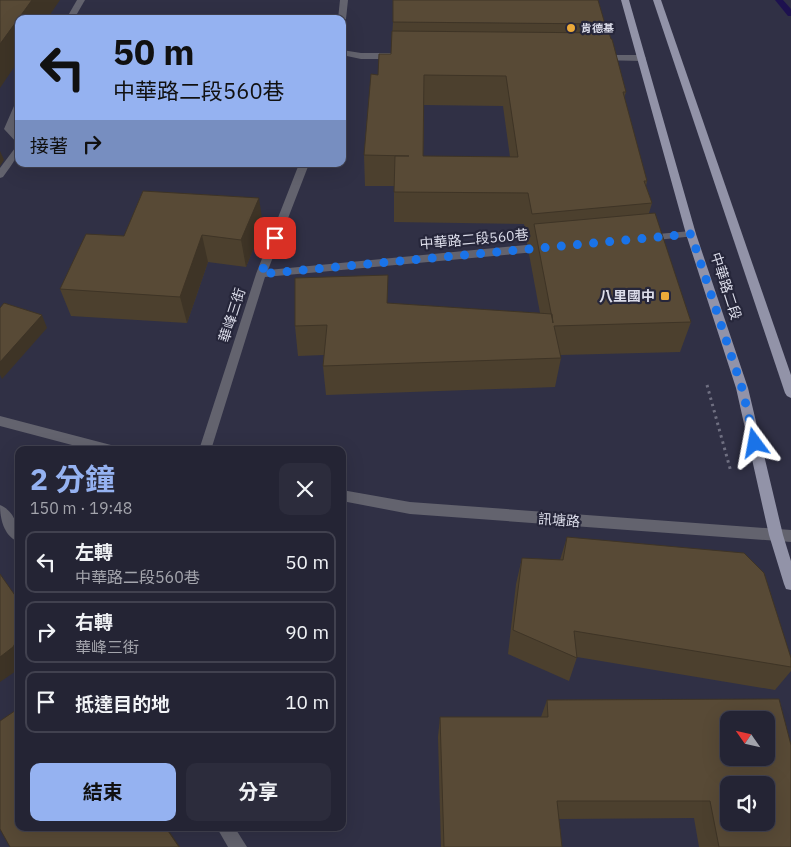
<!DOCTYPE html>
<html lang="zh-TW">
<meta charset="utf-8">
<style>
body{margin:0;font-family:"IBM Plex Sans","Noto Sans TC",sans-serif;background:#2c2c3c;color:#f1f3f6;height:100vh;display:flex;flex-direction:column;font-size:19px;white-space:nowrap}
*{box-sizing:border-box;margin:0}
p{font-size:16px;color:#a3a4ac}
.icon{flex:none;width:28px;height:28px;fill:none;stroke:currentColor;stroke-width:2;stroke-linecap:round;stroke-linejoin:round}
.map{position:relative;flex:1;overflow:hidden}
.drawer{position:absolute;left:15px;top:446px;width:331px;height:385px;display:flex;flex-direction:column;background:#242434;border-radius:10px;box-shadow:0 5px 20px #0002,0 0 0 1px #41414f}
.drawer>*{flex:none}
.guide{position:absolute;left:15px;top:15px;width:331px;height:152px;border-radius:10px;box-shadow:0 5px 20px #0002,0 0 0 1px #41414f;background:#95b2f1;color:#111;overflow:hidden}
.needle{width:32px;rotate:304deg}
.tools{position:absolute;left:720px;top:711px;display:grid;gap:10px}
.tools a{display:grid;place-items:center;width:55px;height:55px;border-radius:10px;background:#242434;box-shadow:0 5px 20px #0002,0 0 0 1px #41414f;font-size:25px}
.pin{position:absolute;display:grid;place-items:center;width:42px;height:42px;color:#fff;margin:-21px;border-radius:10px;box-shadow:0 2px 8px #0006}
.me{position:absolute;width:55px;margin:-28px;rotate:347deg;stroke-linejoin:round;filter:drop-shadow(0 0 4px #0008)}
.turn{display:flex;align-items:center;gap:18px;height:105px;padding:0 15px;font-size:22px}
.turn .icon{width:65px;height:65px;stroke-width:2.5}
.turn b{display:block;font-size:35px;line-height:42px}
.then{display:flex;align-items:center;height:48px;padding:0 15px;background:#0003;gap:10px;font-size:19px}
.round{display:grid;place-items:center;flex:none;width:52px;height:52px;border-radius:10px;background:#2c2c3c}
.head{display:flex;align-items:center;justify-content:space-between;height:85px;padding:0 15px}
h1{font-size:30px;font-weight:700;line-height:38px;color:#95b2f1}
.primary-button{display:flex;gap:10px;margin-top:auto;padding:10px 15px}
.primary-button a{flex:1;height:58px;border-radius:10px;background:#95b2f1;color:#111;font-size:20px;font-weight:700;line-height:58px;text-align:center}
.primary-button a+a{background:#2c2c3c;color:#f1f3f6}
ul{padding:0;list-style:none}
li{display:flex;align-items:center;gap:15px;height:62px;margin:0 10px 8px;padding:0 5px;border:2px solid #41414f;border-radius:10px}
li div{flex:1}
li b{display:block;font-size:19px}
li em{font-style:normal}
.map>svg:first-child{display:block}
</style>
<div class="map">
<svg width="791" height="847" viewBox="0 0 791 847">
<rect width="100%" height="100%" fill="#303045"/>
<g fill="none" stroke-linecap="round" stroke-linejoin="round">
<polygon fill="#1d114f" fill-rule="evenodd" points="775,0 783,0 791,9 791,16 788,16"/>
<polyline stroke="#6f6f81" stroke-width="3" stroke-dasharray="2.5 4" stroke-linecap="butt" points="707,385 731,472"/>
<g fill="#63636e" fill-rule="evenodd">
<polygon points="77,0 85,0 74,19 66,19"/>
<polygon points="340,0 348,0 346,19 342,21 342,19 338,19"/>
<polygon points="342,50 361,53 395,53 399,56 395,59 361,59 342,55"/>
<polygon points="600,55 642,55 646,58 642,61 597,60 597,56"/>
<path d="M19,103V117L14,129C27,146 14,162 3,177L0,178V168L18,144L4,129L14,106Z"/>
<polygon points="299,164 309,164 268,270 547,243 552,247 547,251 265,277 211,450 199,450 256,274"/>
<polygon points="691,231 695,232 696,234 695,236 647,241 642,238 647,235"/>
<polygon points="0,416 111,445 116,446 117,450 91,450 0,426"/>
<polygon points="342,490 410,502 791,530 791,542 410,514 342,501"/>
<path d="M0,505C15,511 19,528 19,542C4,537 0,519 0,505Z"/>
<polygon points="217,828 235,828 247,847 228,847"/>
</g>
<g fill="#9293a8" fill-rule="evenodd">
<polygon points="621,0 629,0 696,234 748,388 783,535 791,561 791,590 786,589 784,584 769,535 736,388 686,234"/>
<polygon points="653,0 661,0 791,375 791,398 787,396 785,393"/>
</g>
</g>
<g fill="#4c402e" fill-rule="evenodd">
<path d="M393,22L605,24L604,33L626,92L624,98L647,181L646,186L652,203L649,213L691,322L680,352L560,355L561,358L555,387L326,395L323,366L324,355L298,356L295,326L388,304L540,313L529,254L531,244H527L524,224L394,222V186H365L364,155L378,75L391,54ZM424,105L503,106L510,157L423,156Z"/>
<polygon points="263,225 246,267 208,262 187,323 71,316 60,289 124,236"/>
<polygon points="567,537 791,658 791,671 775,690 577,657 569,681 508,654 516,584 522,558 560,560"/>
<polygon points="547,700 791,847 699,847 694,818 559,819 562,847 441,847 438,737 440,717 541,717"/>
</g>
<g fill="#3e3426">
<polygon points="32,0 60,0 47,19 19,19 19,60 0,88 0,44"/>
<polygon points="0,151 4,160 0,166"/>
<polygon points="259,198 263,225 246,267 241,240"/>
<polygon points="202,235 208,262 187,323 180,297"/>
<polygon points="42,315 47,328 2,379 0,375 0,362"/>
<polygon points="19,636 19,669 0,682 0,657"/>
<polygon points="166,828 167,828 180,847 179,847"/>
</g>
<g fill="#584a36" stroke="#3e3426" fill-rule="evenodd">
<polygon points="0,0 32,0 0,44"/>
<polygon points="393,0 598,0 605,24 393,22"/>
<path d="M392,31L609,33L611,39H612L626,92H623L647,181H644L652,203L532,214L528,193L394,192L395,156H409L364,155L371,74L378,75L379,54H391ZM424,75L506,76L518,157L423,156Z"/>
<polygon points="143,191 259,198 241,240 202,235 180,297 60,289 86,234 124,236"/>
<polygon points="655,213 691,322 554,326 561,358 323,366 327,325 295,326 295,278 388,275 387,303 552,314 553,323 534,224"/>
<polygon points="4,303 42,315 0,362 0,308"/>
<polygon points="567,537 744,553 764,573 791,658 791,667 574,631 577,658 513,630 522,558 563,560"/>
<polygon points="0,574 19,601 19,636 13,647 0,657"/>
<path d="M779,699L791,745V847H719L710,801H557L562,847H444L440,717H548L547,700ZM729,720H766V758H729ZM729,785H766V822H729Z"/>
<polygon points="19,708 19,828 166,828 179,847 10,847 0,829 0,721"/>
</g>
<g fill="none" stroke-linecap="round" stroke-linejoin="round">
<polyline stroke="#1a73e8" stroke-width="9" stroke-dasharray="0 16.2" points="275,238 261,274 691,234 742,388 755,443"/>
</g>
<g fill="#eba939" stroke="#26263a" stroke-width="2">
<circle cx="571" cy="28" r="5"/>
<rect x="660" y="291" width="10" height="10" rx="2.5"/>
</g>
<g text-anchor="middle" dominant-baseline="central" stroke-width="4.5" stroke-linejoin="round" paint-order="stroke">
<g font-size="11" font-weight="bold" fill="#dcddea" stroke="#26263a" text-anchor="start">
<text x="581" y="28">肯德基</text>
</g>
<g font-size="14" fill="#dcddea" stroke="#26263a">
<text transform="translate(474 239) rotate(-5)">中華路二段560巷</text>
<text transform="translate(726 286) rotate(72)">中華路二段</text>
<text transform="translate(232 315) rotate(-72)">華峰三街</text>
<text transform="translate(559 520) rotate(4)">訊塘路</text>
</g>
<g font-size="14" font-weight="bold" fill="#dcddea" stroke="#26263a" text-anchor="end">
<text x="655" y="296">八里國中</text>
</g>
</g>
</svg>
<div class="tools">
<a><svg class="needle" viewBox="-14 -14 28 28"><path d="M0-13l5 13h-10z" fill="#e53935"/><path d="M0 13l5-13h-10z" fill="#a3a4ac"/></svg></a>
<a><svg class="icon" aria-label="sound" viewBox="0 0 24 24"><path d="M4 9h4l5-4v14l-5-4H4zM17 9q2 3 0 6"/></svg></a>
</div>
<div class="pin" style="left:275px;top:238px;background:#d93025"><svg class="icon" aria-label="arrive" viewBox="0 0 24 24"><path d="M6 21V4h12l-3 4 3 4H6"/></svg></div>
<svg class="me" style="left:755px;top:443px" viewBox="-20 -20 40 40"><path d="M0-17L14 15 0 8-14 15z" fill="#1a73e8" stroke="#fff" stroke-width="4"/></svg>
<div class="guide">
<div class="turn"><svg class="icon" aria-label="left" viewBox="0 0 24 24"><path d="M17 20v-9H6M10 6l-5 5 5 5"/></svg><div><b>50 m</b>中華路二段560巷</div></div>
<div class="then">接著<svg class="icon" aria-label="right" viewBox="0 0 24 24"><path d="M7 20v-9h11M14 6l5 5-5 5"/></svg></div>
</div>
<section class="drawer">
<div class="head"><div><h1>2 分鐘</h1><p>150 m · 19:48</p></div><a class="round"><svg class="icon" aria-label="close" viewBox="0 0 24 24"><path d="M6 6l12 12M18 6L6 18"/></svg></a></div>
<ul>
<li><svg class="icon" aria-label="left" viewBox="0 0 24 24"><path d="M17 20v-9H6M10 6l-5 5 5 5"/></svg><div><b>左轉</b><p>中華路二段560巷</p></div><em>50 m</em></li>
<li><svg class="icon" aria-label="right" viewBox="0 0 24 24"><path d="M7 20v-9h11M14 6l5 5-5 5"/></svg><div><b>右轉</b><p>華峰三街</p></div><em>90 m</em></li>
<li><svg class="icon" aria-label="arrive" viewBox="0 0 24 24"><path d="M6 21V4h12l-3 4 3 4H6"/></svg><div><b>抵達目的地</b></div><em>10 m</em></li>
</ul>
<div class="primary-button"><a>結束</a><a>分享</a></div>
</section>
</div>
